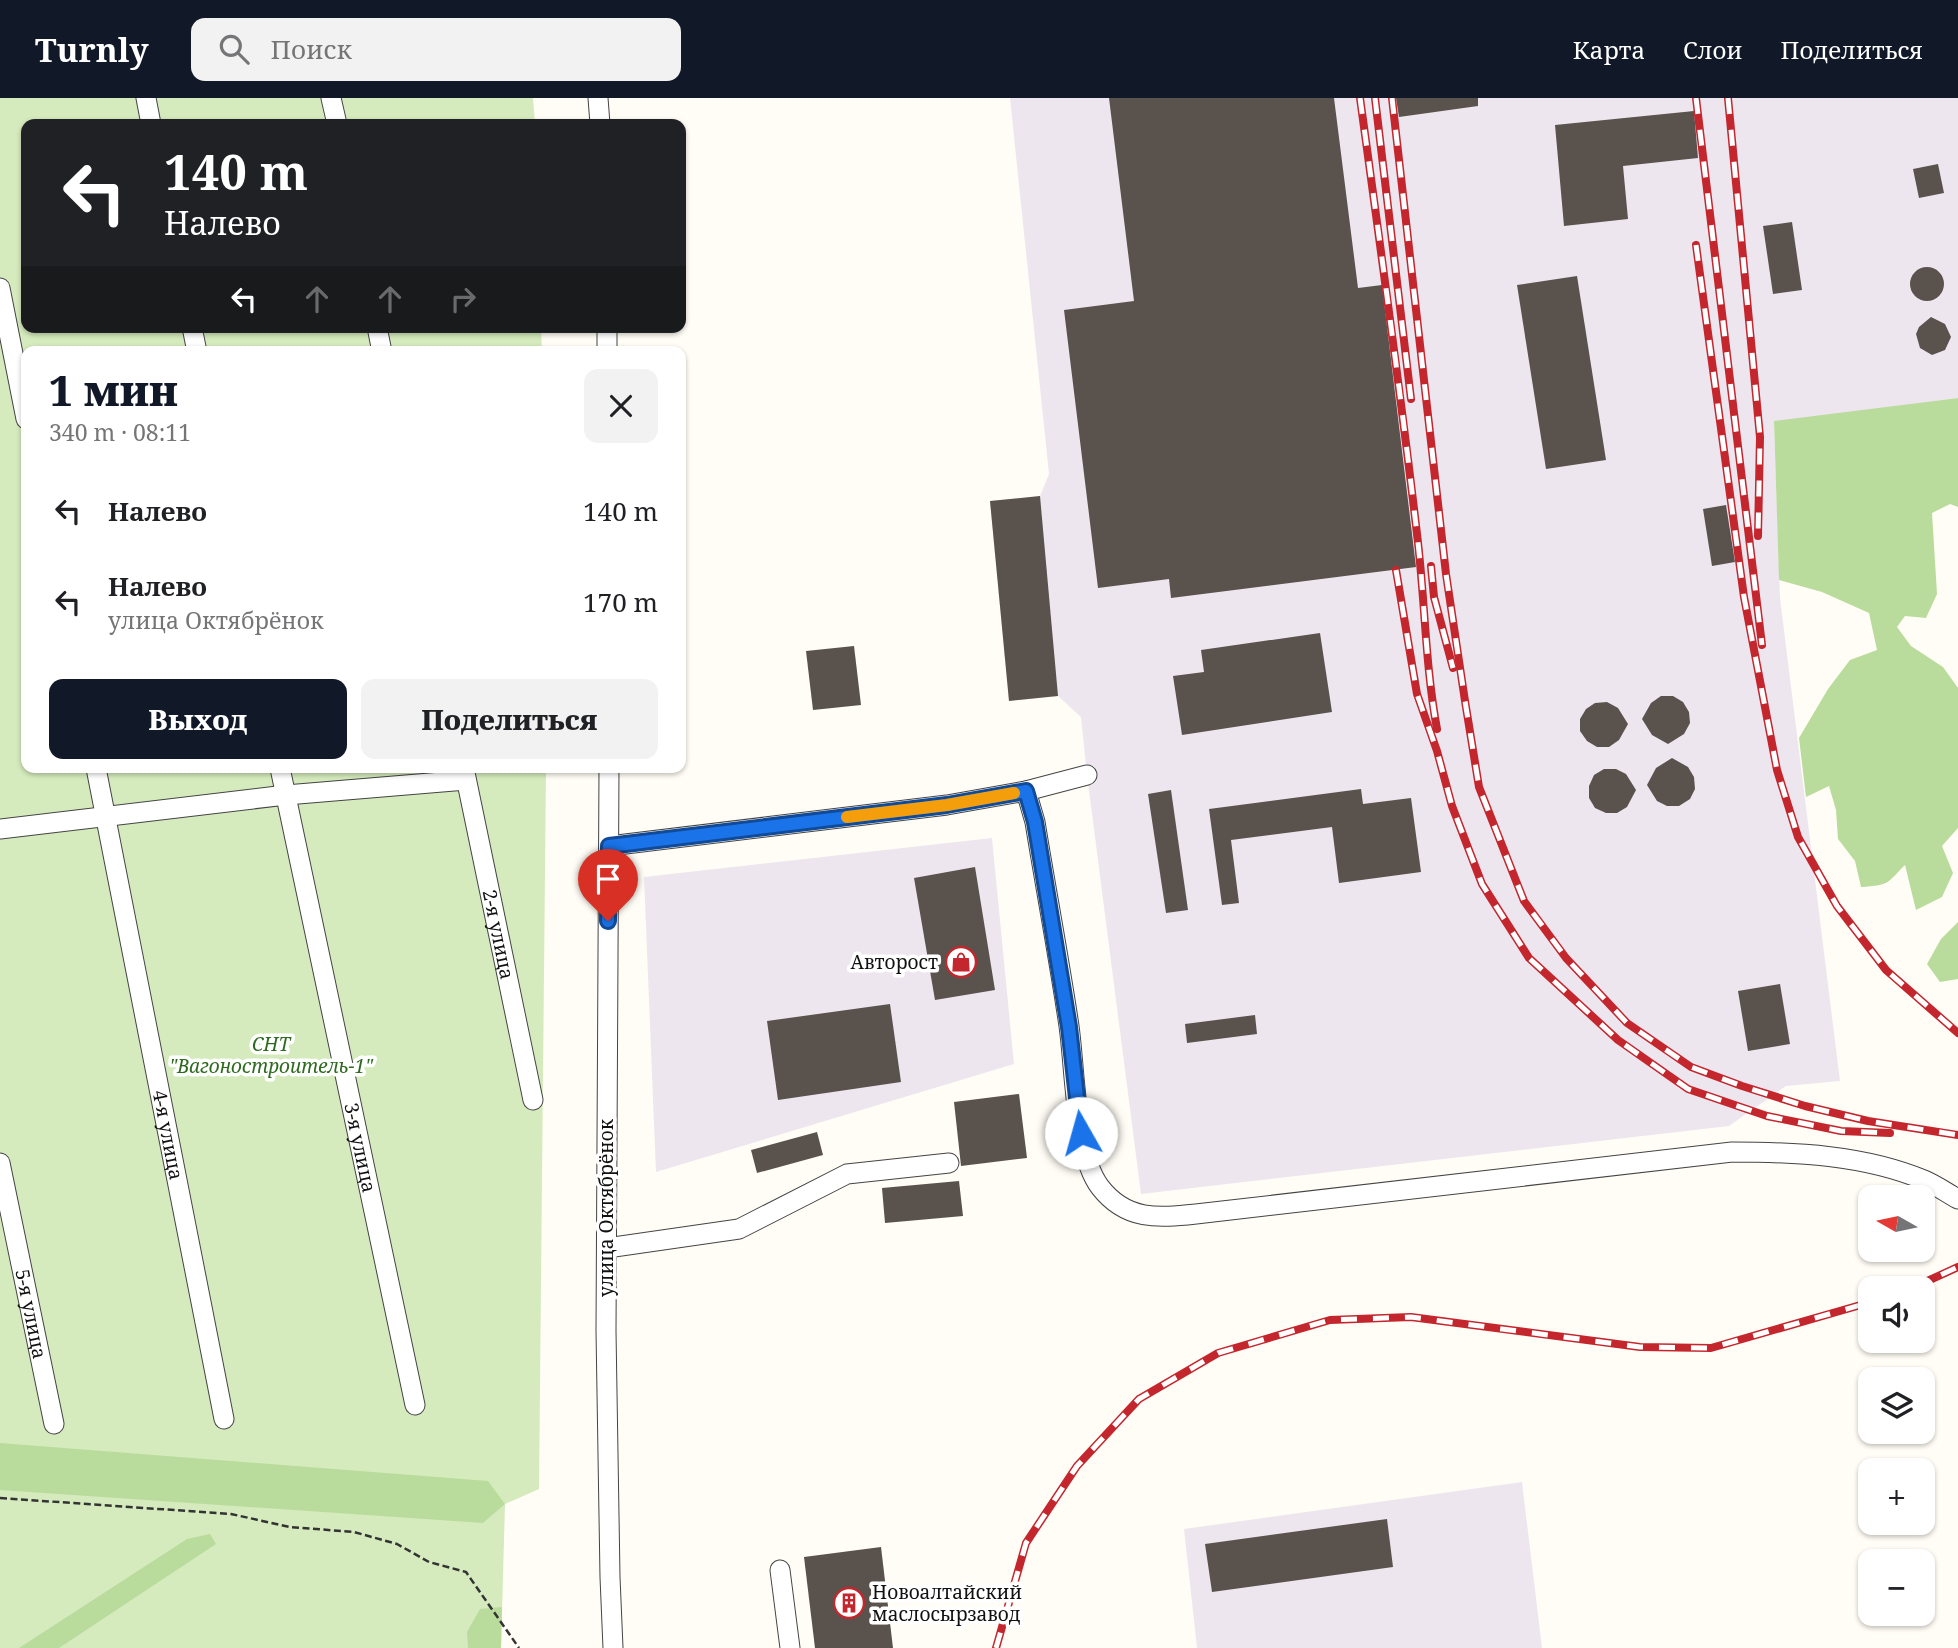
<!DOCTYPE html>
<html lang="ru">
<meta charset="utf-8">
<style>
body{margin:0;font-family:"Noto Serif",serif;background:#f2f2f2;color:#202124;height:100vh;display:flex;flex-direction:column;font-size:26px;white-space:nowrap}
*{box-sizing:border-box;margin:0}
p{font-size:23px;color:#757577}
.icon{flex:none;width:38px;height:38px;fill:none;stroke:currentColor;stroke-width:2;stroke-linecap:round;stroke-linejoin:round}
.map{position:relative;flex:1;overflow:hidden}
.side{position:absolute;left:21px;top:248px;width:665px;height:427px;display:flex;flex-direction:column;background:#fff;border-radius:14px;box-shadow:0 2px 5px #0004}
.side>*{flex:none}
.banner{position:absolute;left:21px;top:21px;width:665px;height:214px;border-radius:14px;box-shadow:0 2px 5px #0004;background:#202124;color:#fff;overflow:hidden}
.needle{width:46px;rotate:279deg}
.buttons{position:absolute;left:1858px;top:1087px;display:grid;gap:14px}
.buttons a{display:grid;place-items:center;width:77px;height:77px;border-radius:14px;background:#fff;box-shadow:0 2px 5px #0004;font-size:35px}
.pin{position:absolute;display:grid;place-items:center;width:60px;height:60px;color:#fff;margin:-72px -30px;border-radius:50% 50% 50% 0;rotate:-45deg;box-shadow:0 0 7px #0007}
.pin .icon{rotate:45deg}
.me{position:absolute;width:77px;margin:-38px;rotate:353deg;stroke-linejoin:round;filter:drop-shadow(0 0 5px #0008)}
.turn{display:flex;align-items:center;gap:24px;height:147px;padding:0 28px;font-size:32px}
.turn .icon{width:91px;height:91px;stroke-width:2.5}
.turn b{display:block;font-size:49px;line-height:60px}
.lanes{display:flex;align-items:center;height:66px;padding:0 28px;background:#0003;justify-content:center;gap:35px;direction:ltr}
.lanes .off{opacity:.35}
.round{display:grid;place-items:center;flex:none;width:74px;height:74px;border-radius:14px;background:#f2f2f2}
.overview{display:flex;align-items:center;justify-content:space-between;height:119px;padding:0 28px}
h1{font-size:42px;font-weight:800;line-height:52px;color:#111827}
.action{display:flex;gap:14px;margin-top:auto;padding:14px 28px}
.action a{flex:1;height:80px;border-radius:14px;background:#111827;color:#fff;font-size:28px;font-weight:800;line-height:80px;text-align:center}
.action a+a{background:#f2f2f2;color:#202124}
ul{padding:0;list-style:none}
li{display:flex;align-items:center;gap:21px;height:91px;padding:0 28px}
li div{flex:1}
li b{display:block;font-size:26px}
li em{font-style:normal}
header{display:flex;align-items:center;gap:42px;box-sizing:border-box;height:98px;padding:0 35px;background:#111827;color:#fff}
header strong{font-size:33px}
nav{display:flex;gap:38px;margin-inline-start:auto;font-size:24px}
.search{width:490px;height:63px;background:#f2f2f2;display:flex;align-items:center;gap:18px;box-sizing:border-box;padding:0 24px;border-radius:14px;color:#757577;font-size:26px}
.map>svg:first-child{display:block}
</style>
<header>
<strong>Turnly</strong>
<div class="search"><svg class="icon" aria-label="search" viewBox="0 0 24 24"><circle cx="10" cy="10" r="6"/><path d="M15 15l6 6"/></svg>Поиск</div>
<nav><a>Карта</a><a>Слои</a><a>Поделиться</a></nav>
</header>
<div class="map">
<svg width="1958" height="1550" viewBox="0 0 1958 1550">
<rect width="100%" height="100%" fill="#fffdf5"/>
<g fill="#eee6ef">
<polygon points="1010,0 1958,0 1958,300 1774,324 1780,500 1840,983 1786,988 1729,1028 1141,1096 1087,677 1081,619 1058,598 1009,603 990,403 1040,398 1049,376"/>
<polygon points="992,740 1014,966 656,1074 644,779"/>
<polygon points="1522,1384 1542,1550 1197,1550 1184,1431"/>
</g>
<polygon fill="#d5ebbd" points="0,0 533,0 535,26 26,26 26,229 541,229 542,254 26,254 26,670 546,670 539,1391 505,1406 501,1550 0,1550"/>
<g fill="#b9dc9c">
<path d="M1958,300V409L1950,406L1932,415L1937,496L1926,520L1905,518L1897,529L1911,548L1943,569L1958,590V730L1942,748L1953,775L1942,799L1916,812L1905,767C1886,786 1890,787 1861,789L1855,763L1838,741L1836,712L1829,688L1806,699L1799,640L1828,591L1850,562L1877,552L1869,515L1822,494L1779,482L1774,323Z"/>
<polygon points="1958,824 1958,881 1940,884 1927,866 1941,841"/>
<polygon points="0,1345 488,1383 505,1406 483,1425 0,1392"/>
<polygon points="210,1436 216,1446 59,1550 19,1550 187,1441"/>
<polygon points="502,1509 501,1550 468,1550 467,1534 480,1511"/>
</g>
<g fill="#5a524d">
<polygon points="1109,0 1334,0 1358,190 1382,187 1416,469 1171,500 1169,481 1098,490 1064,212 1134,203"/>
<polygon points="1396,0 1478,0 1478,8 1399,19"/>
<polygon points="1694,13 1698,60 1623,68 1628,121 1564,128 1555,27"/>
<polygon points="1938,66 1944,95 1919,100 1913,71"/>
<polygon points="1792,124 1802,192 1773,196 1763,128"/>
<circle cx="1927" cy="186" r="17"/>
<polygon points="1577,178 1606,362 1546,371 1517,187"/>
<polygon points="1931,219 1945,226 1951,239 1945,252 1932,257 1920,250 1916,236 1919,229"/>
<polygon points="1040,398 1058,598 1009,603 990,403"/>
<polygon points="1726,407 1735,464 1712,468 1703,411"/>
<polygon points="1320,535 1332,614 1182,637 1173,578 1204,574 1201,552"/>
<polygon points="854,548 861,607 813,612 806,553"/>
<polygon points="1661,598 1673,598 1683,604 1689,614 1690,625 1684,636 1668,646 1652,637 1642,621 1651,605"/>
<polygon points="1607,604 1618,610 1628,626 1619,642 1609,649 1597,649 1587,643 1580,633 1580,621 1586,611 1595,605"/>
<polygon points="1672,660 1688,669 1694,679 1695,691 1690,701 1679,708 1667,708 1657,703 1647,687 1656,670"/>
<polygon points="1604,671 1616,671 1626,676 1636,692 1627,709 1617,715 1606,715 1595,710 1589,700 1589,688 1594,677"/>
<polygon points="1361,691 1363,706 1411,700 1421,774 1339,785 1332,729 1231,742 1239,805 1222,807 1209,711"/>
<polygon points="1171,692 1188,812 1166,815 1148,696"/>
<polygon points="975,769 995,892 935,902 914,780"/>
<polygon points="1780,886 1790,946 1748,953 1738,893"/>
<polygon points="890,906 901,984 778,1002 767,923"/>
<polygon points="1255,917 1257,936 1187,945 1185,926"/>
<polygon points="1019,996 1027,1060 961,1068 954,1004"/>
<polygon points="817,1034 823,1057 757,1075 751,1052"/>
<polygon points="959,1083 963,1118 885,1125 882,1090"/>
<polygon points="1387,1421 1393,1469 1212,1494 1205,1446"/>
<polygon points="881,1449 893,1550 815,1550 804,1459"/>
</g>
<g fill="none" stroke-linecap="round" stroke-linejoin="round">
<g stroke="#444" stroke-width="21">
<g id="minor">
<polyline points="146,0 151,26"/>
<polyline points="331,0 337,26"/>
<polyline points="598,0 600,26"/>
<polyline points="0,190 26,321"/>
<polyline points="192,229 197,254"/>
<polyline points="377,229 382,254"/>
<polyline points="607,229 607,254"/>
<path id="s1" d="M96,670L224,1321"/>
<path id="s2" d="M280,670L415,1307"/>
<path id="s3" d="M464,670L533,1002"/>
<polyline points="609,670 606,1233 610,1479 613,1550"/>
<polyline points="1026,693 1087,677"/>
<polyline points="0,731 286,697 466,682"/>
<path d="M609,748L947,707L1026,693L1035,724C1046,792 1059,860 1069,928C1075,970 1075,1057 1100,1089C1126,1123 1158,1120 1196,1116L1732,1054C1796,1054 1864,1057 1924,1082C1936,1087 1947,1095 1958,1101"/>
<path id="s4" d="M0,1065L54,1326"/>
<polyline points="607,1150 739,1131 847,1076 949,1065"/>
<polyline points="780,1472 790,1550"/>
</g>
</g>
<polyline stroke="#333" stroke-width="2.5" stroke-dasharray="7 3.5" stroke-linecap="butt" points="0,1400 231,1416 290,1429 354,1434 397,1446 429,1464 466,1474 519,1550"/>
<use href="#minor" stroke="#fff" stroke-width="19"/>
<g stroke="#c4262e" stroke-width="8">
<g id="rail">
<path d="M1360,0C1380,145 1400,290 1417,436C1425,501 1425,566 1437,631"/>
<polyline points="1375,0 1411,301"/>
<polyline points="1392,0 1446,476 1465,603 1479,689 1524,803 1566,860 1627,925 1691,969 1742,988 1805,1008 1868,1023 1958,1037"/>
<polyline points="1696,0 1762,547"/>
<polyline points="1728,0 1760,339 1758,438"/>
<polyline points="1696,147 1744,499 1777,672 1798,739 1837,808 1886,872 1958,935"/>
<polyline points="1431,468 1434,499 1453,570"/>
<polyline points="1396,472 1417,596 1437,653 1452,708 1482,786 1529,860 1618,942 1688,991 1767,1018 1841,1033 1890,1035"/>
<polyline points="1912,1190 1958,1169"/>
<polyline points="996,1550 1026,1445 1077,1368 1139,1301 1218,1255 1330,1222 1411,1219 1640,1249 1711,1250 1871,1204"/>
</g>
</g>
<use href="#rail" stroke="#fff" stroke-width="5" stroke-dasharray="16" stroke-linecap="butt"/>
</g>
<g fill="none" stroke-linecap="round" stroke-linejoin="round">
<g stroke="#114b97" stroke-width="18">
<polyline id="route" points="608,823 609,748 947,707 1026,693 1035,724 1069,929 1081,1035"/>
</g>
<use href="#route" stroke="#1a73e8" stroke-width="12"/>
<polyline stroke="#f59e0b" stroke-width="12" points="847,719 947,707 1014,695"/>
</g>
<defs>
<g id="shop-ring" transform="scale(1.575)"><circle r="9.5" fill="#fff" stroke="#c4262e" stroke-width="1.5"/><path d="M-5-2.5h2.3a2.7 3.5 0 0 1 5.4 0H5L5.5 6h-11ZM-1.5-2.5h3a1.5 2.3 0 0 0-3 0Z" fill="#c4262e"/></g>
<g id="building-ring" transform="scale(1.575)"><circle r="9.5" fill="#fff" stroke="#c4262e" stroke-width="1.5"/><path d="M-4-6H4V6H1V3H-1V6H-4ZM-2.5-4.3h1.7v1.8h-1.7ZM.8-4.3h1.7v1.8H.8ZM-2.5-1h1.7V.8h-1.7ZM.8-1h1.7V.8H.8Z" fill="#c4262e"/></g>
</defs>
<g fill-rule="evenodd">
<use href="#shop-ring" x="961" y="864"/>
<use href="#building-ring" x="849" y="1505"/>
</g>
<g text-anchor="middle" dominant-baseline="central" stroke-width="7" stroke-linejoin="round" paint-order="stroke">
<g font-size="19" fill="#111" stroke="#fff">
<text stroke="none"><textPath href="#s3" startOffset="170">2-я улица</textPath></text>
<text stroke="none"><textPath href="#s1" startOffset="374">4-я улица</textPath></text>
<text stroke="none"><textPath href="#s2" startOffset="388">3-я улица</textPath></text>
<text transform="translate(606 1110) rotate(-90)">улица Октябрёнок</text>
<text stroke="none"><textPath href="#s4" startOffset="154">5-я улица</textPath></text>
</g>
<g font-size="19" fill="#111" stroke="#fff" text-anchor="end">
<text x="938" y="864">Авторост</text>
<text x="872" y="1494" text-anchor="start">Новоалтайский<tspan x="872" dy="22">маслосырзавод</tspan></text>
</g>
<g font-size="19" font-style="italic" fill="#2f6b1f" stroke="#fff">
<text x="271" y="946">СНТ<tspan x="271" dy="22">"Вагоностроитель-1"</tspan></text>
</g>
</g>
</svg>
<div class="buttons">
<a><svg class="needle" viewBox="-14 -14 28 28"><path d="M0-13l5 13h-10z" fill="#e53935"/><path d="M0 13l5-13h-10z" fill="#757577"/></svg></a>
<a><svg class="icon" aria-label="sound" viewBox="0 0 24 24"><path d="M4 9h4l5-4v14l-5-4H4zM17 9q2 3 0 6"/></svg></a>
<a><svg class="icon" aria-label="layers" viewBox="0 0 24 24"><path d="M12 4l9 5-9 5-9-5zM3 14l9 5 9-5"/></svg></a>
<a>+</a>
<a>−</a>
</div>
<div class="pin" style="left:608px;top:823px;background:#d93025"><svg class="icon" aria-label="arrive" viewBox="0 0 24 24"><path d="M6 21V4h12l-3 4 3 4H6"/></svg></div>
<svg class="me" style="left:1081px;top:1035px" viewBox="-20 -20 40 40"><circle r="19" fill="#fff"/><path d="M0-13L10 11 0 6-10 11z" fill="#1a73e8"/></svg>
<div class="banner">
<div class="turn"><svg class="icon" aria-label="left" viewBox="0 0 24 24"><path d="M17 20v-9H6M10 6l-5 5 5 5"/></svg><div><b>140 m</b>Налево</div></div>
<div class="lanes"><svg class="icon" aria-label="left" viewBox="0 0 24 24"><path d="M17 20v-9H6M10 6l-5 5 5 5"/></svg><svg class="icon off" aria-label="ahead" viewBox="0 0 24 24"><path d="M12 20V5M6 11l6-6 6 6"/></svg><svg class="icon off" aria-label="ahead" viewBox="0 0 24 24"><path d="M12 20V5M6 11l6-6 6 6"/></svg><svg class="icon off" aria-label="right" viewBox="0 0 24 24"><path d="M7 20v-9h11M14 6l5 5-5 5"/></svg></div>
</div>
<section class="side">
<div class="overview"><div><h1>1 мин</h1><p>340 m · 08:11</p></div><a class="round"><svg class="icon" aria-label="close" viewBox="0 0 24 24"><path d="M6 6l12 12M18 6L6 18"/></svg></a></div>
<ul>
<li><svg class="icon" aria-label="left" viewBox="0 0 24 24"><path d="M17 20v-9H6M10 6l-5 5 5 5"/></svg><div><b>Налево</b></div><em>140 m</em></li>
<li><svg class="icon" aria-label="left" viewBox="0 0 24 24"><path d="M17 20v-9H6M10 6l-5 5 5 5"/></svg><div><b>Налево</b><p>улица Октябрёнок</p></div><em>170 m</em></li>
</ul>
<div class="action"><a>Выход</a><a>Поделиться</a></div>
</section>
</div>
